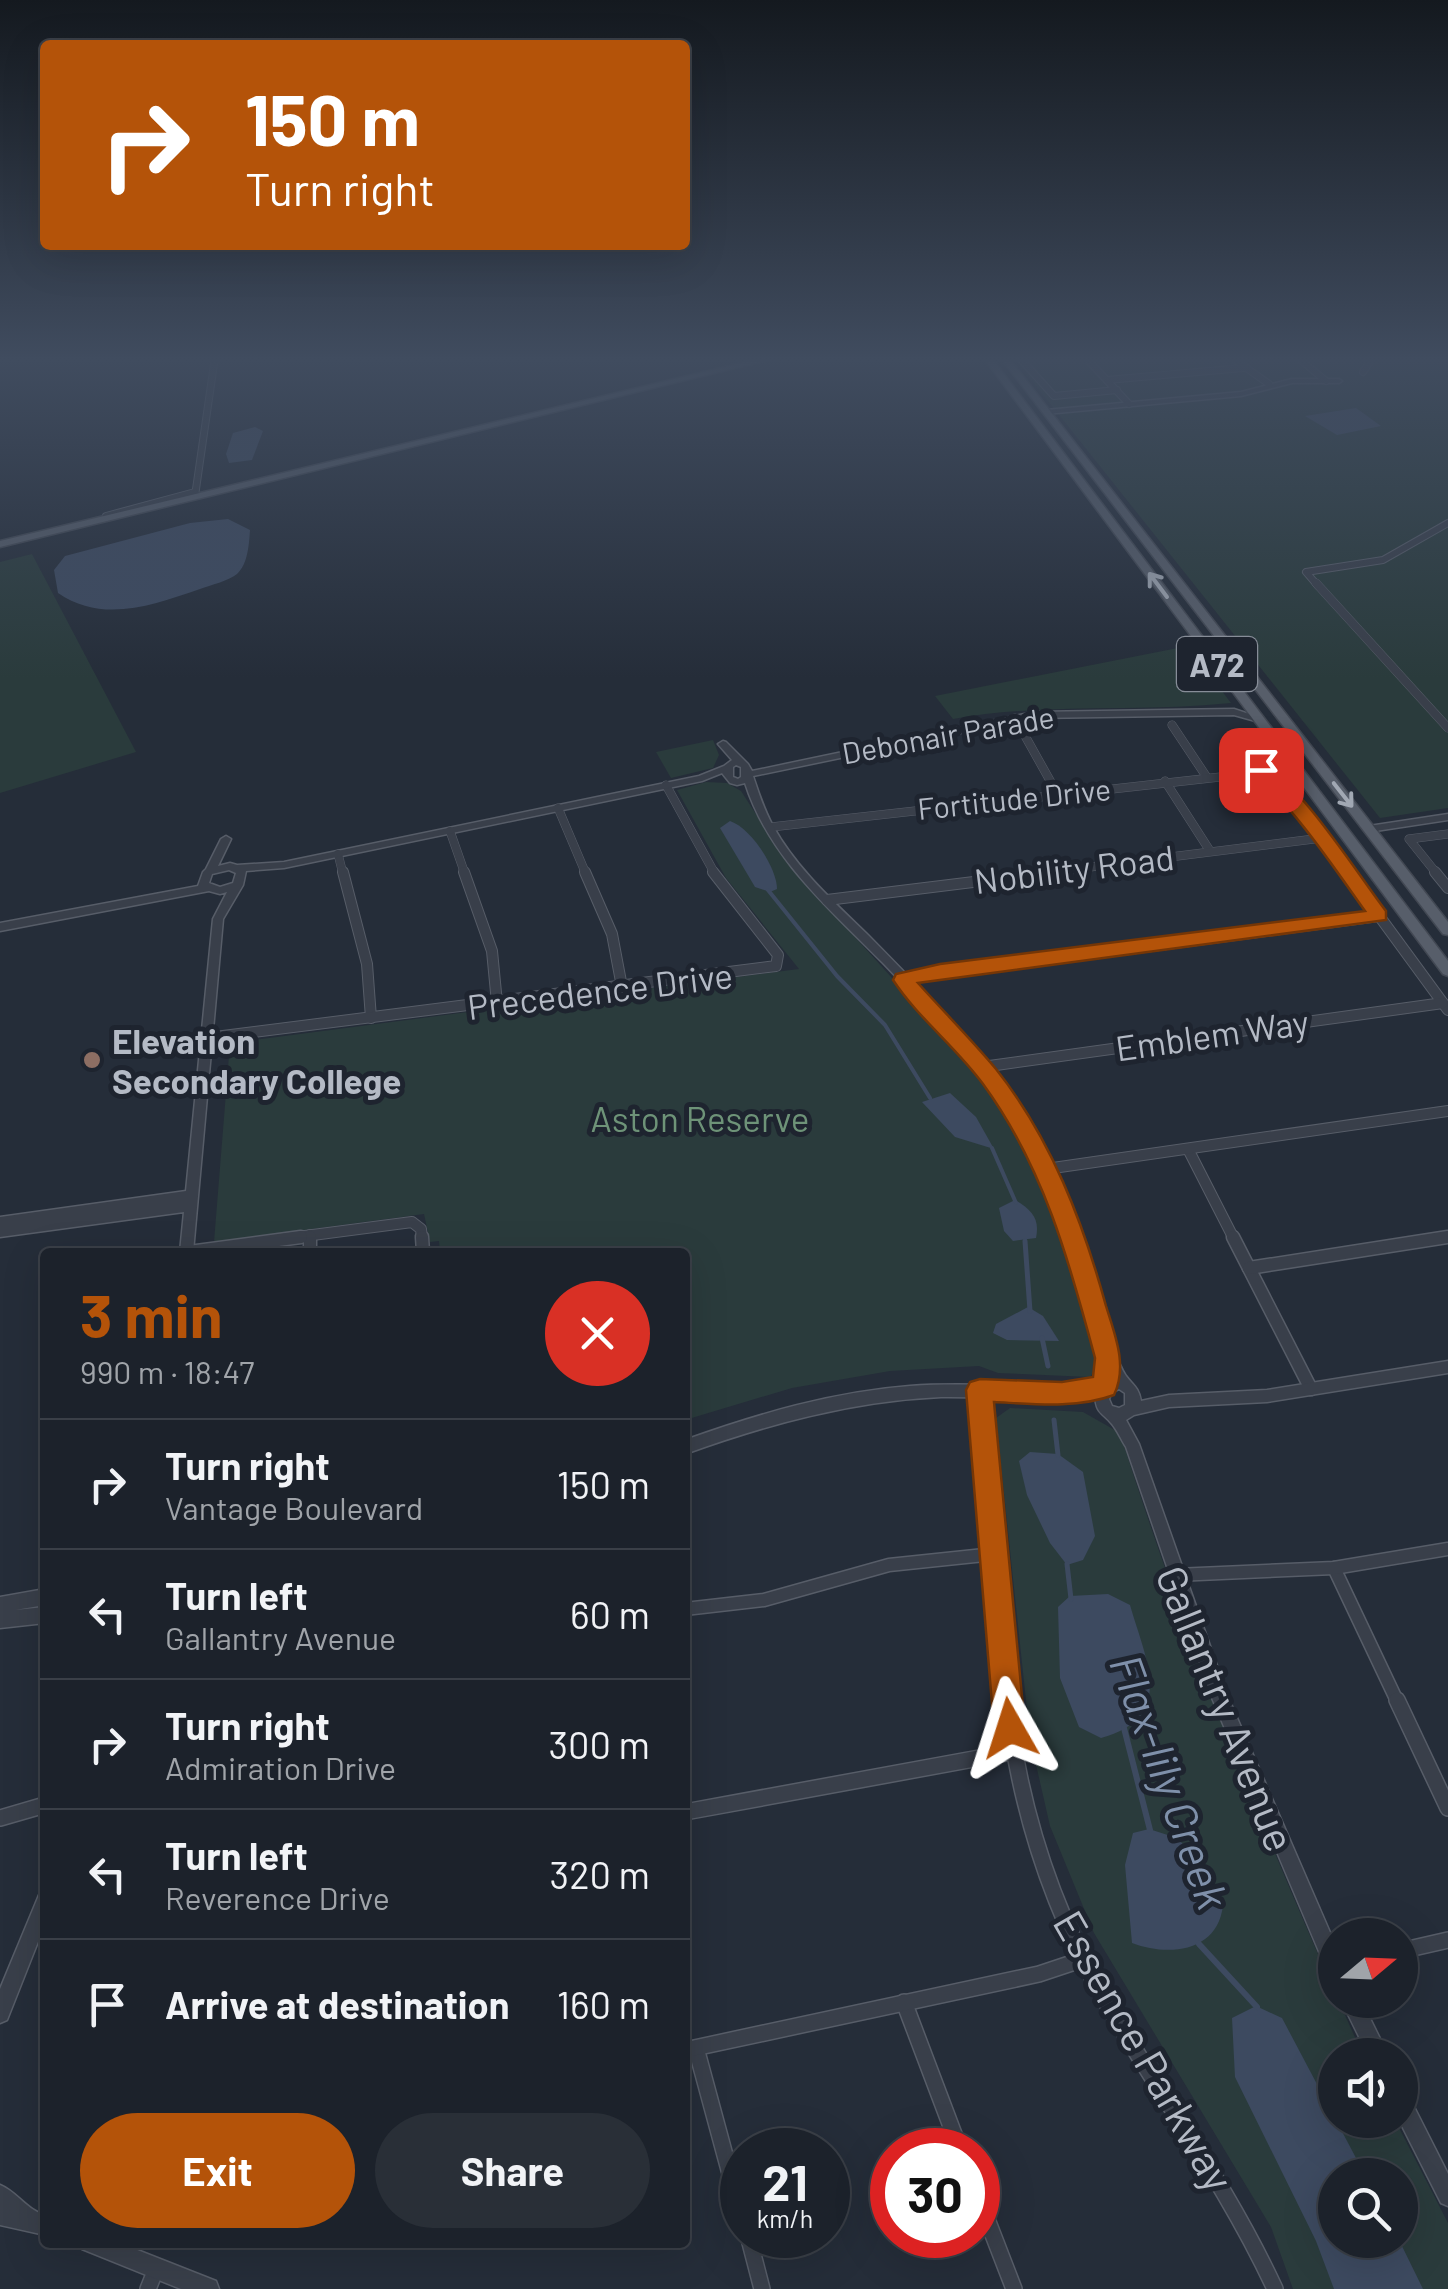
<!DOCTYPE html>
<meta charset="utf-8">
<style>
body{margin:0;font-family:Barlow,sans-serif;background:#292f37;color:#f1f3f6;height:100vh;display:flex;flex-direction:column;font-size:38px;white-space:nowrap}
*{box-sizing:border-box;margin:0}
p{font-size:32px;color:#a0a4a9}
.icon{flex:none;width:55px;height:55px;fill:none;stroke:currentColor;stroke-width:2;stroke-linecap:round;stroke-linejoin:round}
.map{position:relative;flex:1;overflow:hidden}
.panel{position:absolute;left:40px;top:1248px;width:650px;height:1000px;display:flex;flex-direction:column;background:#1c222b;border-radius:10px;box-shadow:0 10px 40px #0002,0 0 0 2px #3a3f47}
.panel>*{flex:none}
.guide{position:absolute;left:40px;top:40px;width:650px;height:210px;border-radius:10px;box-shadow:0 10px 40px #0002,0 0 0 2px #3a3f47;background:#b45309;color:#fff;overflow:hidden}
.needle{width:65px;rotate:71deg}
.tools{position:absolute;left:1318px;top:1918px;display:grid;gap:20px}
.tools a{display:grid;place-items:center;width:100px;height:100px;border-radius:50%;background:#1c222b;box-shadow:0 10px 40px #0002,0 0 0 2px #3a3f47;font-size:50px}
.speed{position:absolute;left:720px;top:2128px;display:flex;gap:20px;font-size:50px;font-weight:700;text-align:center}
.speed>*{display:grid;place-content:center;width:130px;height:130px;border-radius:50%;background:#1c222b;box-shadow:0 10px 40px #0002,0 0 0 2px #3a3f47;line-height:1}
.speed small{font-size:25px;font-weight:400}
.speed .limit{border:15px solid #d22;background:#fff;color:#111}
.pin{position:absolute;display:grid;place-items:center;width:85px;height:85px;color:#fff;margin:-42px;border-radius:20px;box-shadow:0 5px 15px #0006}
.me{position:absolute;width:110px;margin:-55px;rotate:354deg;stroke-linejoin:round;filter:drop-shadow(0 0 8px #0008)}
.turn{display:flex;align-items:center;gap:35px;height:210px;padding:0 40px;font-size:45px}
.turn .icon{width:130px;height:130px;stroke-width:2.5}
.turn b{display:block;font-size:70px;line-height:85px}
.round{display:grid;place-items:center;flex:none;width:105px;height:105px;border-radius:52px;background:#292f37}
.head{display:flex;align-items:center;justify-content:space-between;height:170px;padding:0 40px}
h1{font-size:60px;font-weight:700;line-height:75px;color:#b45309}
.button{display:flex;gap:20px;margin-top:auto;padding:20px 40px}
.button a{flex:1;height:115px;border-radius:60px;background:#b45309;color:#fff;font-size:40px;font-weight:700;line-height:115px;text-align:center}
.button a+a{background:#292f37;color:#f1f3f6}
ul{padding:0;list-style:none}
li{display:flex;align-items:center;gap:30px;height:130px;padding:0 40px;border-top:2px solid #3a3f47}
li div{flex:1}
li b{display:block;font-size:38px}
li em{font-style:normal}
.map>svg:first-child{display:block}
</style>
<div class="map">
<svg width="1448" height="2289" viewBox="0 0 1448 2289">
<rect width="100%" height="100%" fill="#252d39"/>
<g fill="#2a3b3c" fill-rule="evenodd">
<polygon points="1013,357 1448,357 1448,808 1380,818"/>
<polygon points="32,554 136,752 0,793 0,562"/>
<path d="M1188,646L1231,703C1138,713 1046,702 953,719L935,696Z"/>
<polygon points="713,740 719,755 713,768 671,778 656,752"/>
<polygon points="706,782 727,783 741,791 787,862 970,1064 998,1102 1072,1242 1098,1367 1090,1377 998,1373 979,1366 890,1371 792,1388 685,1420 685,1252 440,1252 439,1241 430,1242 424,1214 214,1242 230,1043 799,969 726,878 677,790"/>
<path d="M1010,1408L1083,1412L1120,1433C1187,1646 1272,1855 1363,2055H1335V2120H1395L1448,2223V2289H1293L1271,2227L1094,1933L1050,1826L1030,1738L996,1418ZM1335,2175H1400V2240H1335Z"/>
</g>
<g fill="#3d4a60">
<polygon points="1356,408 1381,426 1337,435 1305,416"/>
<polygon points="255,427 263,431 252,460 229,463 226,454 233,433"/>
<path d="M228,519L250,530C249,544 248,564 237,574C228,581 211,585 200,589C153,605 103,624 58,593L54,570L65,556L190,523Z"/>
<path d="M730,821C751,828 777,868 777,889L770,892L755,887L720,828Z"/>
<polygon points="950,1093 976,1117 994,1149 955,1137 922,1102"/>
<path d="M1015,1200C1032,1210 1040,1219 1036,1238L1013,1241L1004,1231L999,1208Z"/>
<polygon points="1028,1307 1043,1316 1059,1341 1007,1340 993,1333 996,1324"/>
<polygon points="1030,1452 1058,1454 1083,1472 1095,1536 1083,1560 1067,1565 1050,1543 1027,1495 1019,1461"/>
<path d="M1108,1594L1130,1605C1146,1661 1177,1717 1101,1738L1079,1727L1060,1678L1058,1607L1070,1596Z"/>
<path d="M1149,1829L1177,1838L1203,1865V1894L1223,1905C1218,1952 1169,1957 1132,1943L1125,1865L1133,1833Z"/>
<polygon points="1256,2006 1282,2018 1365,2175 1335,2175 1335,2240 1399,2240 1423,2289 1334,2289 1316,2241 1235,2077 1232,2018"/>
</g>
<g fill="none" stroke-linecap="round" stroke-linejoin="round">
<g stroke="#3d4a60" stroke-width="4">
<polyline points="768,890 837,976 885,1025 930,1098"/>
<polyline points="992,1148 1016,1203"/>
</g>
<g stroke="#3d4a60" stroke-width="5">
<polyline points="1025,1241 1030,1311"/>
<polyline points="1042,1338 1048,1366"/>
<polyline points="1054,1420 1058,1455"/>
<polyline points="1067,1564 1071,1599"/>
</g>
<g stroke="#3d4a60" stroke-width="6">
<polyline points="1124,1728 1150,1830"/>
<polyline points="1199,1944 1257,2007"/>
</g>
<g stroke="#575d68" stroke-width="8">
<g id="minor-far4">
<polyline points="1019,357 1054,396 1117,390"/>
<polyline points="1085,357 1129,404"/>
<polyline points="1231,357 1269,384"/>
<polyline points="1297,357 1326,381"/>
<polyline points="1363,372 1369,363 1364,357"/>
<polyline points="1107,380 1243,368"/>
<polyline points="195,496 215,357"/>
<polyline points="106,516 195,492"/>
<polyline points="1318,586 1306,572 1383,560 1448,523"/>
</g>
</g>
<g stroke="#575d68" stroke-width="9">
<g id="minor-far3">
<polyline points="1316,583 1448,728"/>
<polyline points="1015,718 1057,793"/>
<polyline points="1172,725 1206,776"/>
<polyline points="1165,781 1210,851"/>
<polyline points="666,785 715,874"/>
<polyline points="558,808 586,874"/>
<polyline points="771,827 1265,772 1348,874"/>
<polyline points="450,831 465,874"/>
<polyline points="338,854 343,874"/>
<polyline points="1034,874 1322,838"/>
<polyline points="1437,874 1409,839 1448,834"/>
</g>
</g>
<g stroke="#575d68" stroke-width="12">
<g id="minor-far2">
<polyline points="343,872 367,964 371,1018"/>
<polyline points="464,872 492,951 497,1003"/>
<polyline points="585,872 612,934 622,987"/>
<polyline points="1347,872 1448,1010"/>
<polyline points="1435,872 1448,888"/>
<polyline points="827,900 1054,872"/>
<polyline points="903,979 1379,916"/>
<polyline points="207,1038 776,966 778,955 713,872"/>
<polyline points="982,1067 1443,1003"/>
<polyline points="1188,1149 1234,1239"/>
<polyline points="1046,1169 1448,1111"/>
<polyline points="310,1235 310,1239"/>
<polyline points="282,1239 412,1222 421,1229 422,1239"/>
<polyline points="1432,1239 1448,1237"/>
</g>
</g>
<g stroke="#575d68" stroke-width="15">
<g id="minor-far1">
<polyline points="310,1237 310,1252"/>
<polyline points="422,1237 423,1252"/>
<polyline points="1233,1237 1311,1389"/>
<polyline points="189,1252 301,1237"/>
<polyline points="1249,1268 1448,1237"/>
<polyline points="979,1390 1007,1703"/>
<polyline points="1334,1568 1398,1703"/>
<polyline points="1176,1575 1334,1568 1448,1549"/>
<polyline points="685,1609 764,1600 889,1565 994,1554"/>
</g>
</g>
<g stroke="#575d68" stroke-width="18">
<g id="minor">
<path d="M1007,1700C1019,1804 1050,1904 1102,1995C1159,2094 1227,2185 1275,2289"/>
<polyline points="1397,1700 1448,1808"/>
<polyline points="685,1812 1012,1752"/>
<polyline points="0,1818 45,1805"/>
<polyline points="1400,1951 1448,1940"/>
<polyline points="904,2002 960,2150"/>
<polyline points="696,2048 742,2218"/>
<polyline points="685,2050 1039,1974 1084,1959"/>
<polyline points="978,2196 1014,2289"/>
<polyline points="748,2235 762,2289"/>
<polyline points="148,2289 156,2269"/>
</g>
</g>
<g stroke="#575d68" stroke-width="3">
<g id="tertiary">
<polygon points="1292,379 1339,379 1342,381 1339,383 1292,383 1241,396 1046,414 1043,412 1046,410 1241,392"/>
<path d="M1234,709L1264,719L1259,722L1234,715L1034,718L753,776C759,794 764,810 773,826C796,868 834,902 868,935C891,958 914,982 937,1007C999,1075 1051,1150 1082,1238C1094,1271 1100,1307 1111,1341C1115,1352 1119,1366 1126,1376C1133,1385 1139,1388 1141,1401L1169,1395L1267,1390L1448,1361V1373L1267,1402L1169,1407L1134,1415L1126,1420L1139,1444L1228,1697L1335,1944V1975L1328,1973L1212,1698L1126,1447C1121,1439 1117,1430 1112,1424C1102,1412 1096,1414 1095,1395C1044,1404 992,1396 941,1397C852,1401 768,1424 685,1454V1440C758,1414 832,1392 910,1386C962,1382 1013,1387 1065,1386L1085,1384L1112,1378C1094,1340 1088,1300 1077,1261C1061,1210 1039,1160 1010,1116C974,1060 929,1011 883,963C830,909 769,858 745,783L737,785L730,783L722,773L702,781L284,868L246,871L243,885L223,919L193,1252H180L184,1212L0,1237V1217L186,1191L213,919L227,892L220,894L209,891L0,931V923L198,886L203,872L206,869L221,839L226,836L231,839L218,866L230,863L237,865L284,862L699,776L724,766L732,760L718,744L723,741L726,742L748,764L752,771L1034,712ZM736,765L741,767V777L738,779L733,777V767ZM229,870L236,873L233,883L220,887L209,883L212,874ZM1119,1389L1125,1393V1405L1119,1408L1112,1406L1109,1399L1112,1392Z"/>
<polygon points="1448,814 1448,820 1369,832 1364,829 1369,826"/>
<polygon points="45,1589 45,1605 15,1610 45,1607 45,1623 0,1628 0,1597"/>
<polygon points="45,1892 45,1924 7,2020 0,2023 0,1989 39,1895"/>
<polygon points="1341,2000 1361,2000 1388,2055 1368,2055"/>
<polygon points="1400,2090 1407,2093 1448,2174 1448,2206 1441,2203 1399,2120"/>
<path d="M0,2185C17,2192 28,2211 45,2215V2235L0,2225Z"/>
<polygon points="79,2242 117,2242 216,2281 219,2289 181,2289 82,2249"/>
</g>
</g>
<g stroke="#424853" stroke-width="3">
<g id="primary">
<polygon points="766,357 780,357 0,547 0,541"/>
<polygon points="983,357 991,357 1448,961 1448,976 1443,974"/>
<polygon points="1000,357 1008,357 1448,922 1448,935 1443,934"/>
</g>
</g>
<use href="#minor-far4" stroke="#393f4a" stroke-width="6"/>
<use href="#minor-far3" stroke="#393f4a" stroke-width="8"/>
<use href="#minor-far2" stroke="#393f4a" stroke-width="10"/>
<use href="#minor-far1" stroke="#393f4a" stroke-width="12"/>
<use href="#minor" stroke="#393f4a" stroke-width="15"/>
<use href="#tertiary" fill="#393f4a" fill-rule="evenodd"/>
<use href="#primary" fill="#575e6a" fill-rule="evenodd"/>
</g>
<defs><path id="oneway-shaft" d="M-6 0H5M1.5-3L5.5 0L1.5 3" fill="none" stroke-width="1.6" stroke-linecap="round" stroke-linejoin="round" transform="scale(2.5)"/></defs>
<g stroke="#a1a8b3">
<use href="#oneway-shaft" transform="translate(1158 585) rotate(-127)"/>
<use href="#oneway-shaft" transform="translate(1343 795) rotate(52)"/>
</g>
<linearGradient id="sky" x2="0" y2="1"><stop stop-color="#14191f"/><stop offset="0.53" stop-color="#404c5f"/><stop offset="1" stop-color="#404c5f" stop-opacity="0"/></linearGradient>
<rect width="1448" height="678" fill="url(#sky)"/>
<path fill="#b45309" stroke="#753606" stroke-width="2.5" d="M1261,765C1295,775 1361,879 1386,911V920L918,983C944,1012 971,1039 996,1069C1051,1138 1083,1222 1106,1306C1115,1335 1128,1366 1114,1395C1076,1409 1033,1404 994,1402L1025,1728L1020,1739L1010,1743L999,1739L994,1728L966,1390L970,1382L980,1379L1062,1382L1093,1377L1095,1358C1069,1260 1043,1166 983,1084C956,1047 918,1018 893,980L896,974L940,964L1365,911C1330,862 1296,811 1252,770Z"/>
<circle fill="#8d6e63" stroke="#1e242f" stroke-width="4" cx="92" cy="1060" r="10"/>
<g text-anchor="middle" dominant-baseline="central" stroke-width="10" stroke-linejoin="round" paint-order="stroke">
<g font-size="30" fill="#b4bac5" stroke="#1e242f">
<text transform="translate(948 734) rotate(-10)">Debonair Parade</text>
<text transform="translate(1014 798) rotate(-6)">Fortitude Drive</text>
</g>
<rect fill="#1e242f" stroke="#878d98" stroke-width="2.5" x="1177" y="637" width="80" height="54" rx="8"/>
<g font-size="32" font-weight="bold" fill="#b4bac5">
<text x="1217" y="664">A72</text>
</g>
<g font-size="35" fill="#b4bac5" stroke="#1e242f">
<text transform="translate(1074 868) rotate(-7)">Nobility Road</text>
<text transform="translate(600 990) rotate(-7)">Precedence Drive</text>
<text transform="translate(1212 1034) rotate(-8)">Emblem Way</text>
</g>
<g font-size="35" font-weight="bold" fill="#b4bac5" stroke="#1e242f" text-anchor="start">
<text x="112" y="1040">Elevation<tspan x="112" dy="40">Secondary College</tspan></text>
</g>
<g font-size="35" fill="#6e9378" stroke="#1e242f">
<text x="700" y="1118">Aston Reserve</text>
</g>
<g font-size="42" fill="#b4bac5" stroke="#1e242f">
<text transform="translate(1227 1708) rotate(68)">Gallantry Avenue</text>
<text transform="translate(1145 2050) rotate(60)">Essence Parkway</text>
</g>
<g font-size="45" font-style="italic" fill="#7f90aa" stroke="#1e242f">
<text transform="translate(1171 1781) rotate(70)">Flax-lily Creek</text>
</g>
</g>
</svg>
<div class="tools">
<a><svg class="needle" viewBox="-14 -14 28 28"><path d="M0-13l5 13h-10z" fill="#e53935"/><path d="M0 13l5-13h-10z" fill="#a0a4a9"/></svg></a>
<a><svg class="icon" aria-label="sound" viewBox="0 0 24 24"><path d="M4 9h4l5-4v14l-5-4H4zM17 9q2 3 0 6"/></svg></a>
<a><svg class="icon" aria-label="search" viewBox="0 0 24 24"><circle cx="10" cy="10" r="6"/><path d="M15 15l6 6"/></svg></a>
</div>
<div class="speed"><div>21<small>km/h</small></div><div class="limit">30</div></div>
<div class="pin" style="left:1261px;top:770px;background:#d93025"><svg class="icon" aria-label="arrive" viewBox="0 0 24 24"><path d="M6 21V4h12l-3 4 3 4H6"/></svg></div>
<svg class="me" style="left:1010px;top:1728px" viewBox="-20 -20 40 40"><path d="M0-17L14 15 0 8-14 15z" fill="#b45309" stroke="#fff" stroke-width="4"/></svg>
<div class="guide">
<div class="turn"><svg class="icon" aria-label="right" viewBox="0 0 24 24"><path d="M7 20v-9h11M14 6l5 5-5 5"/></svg><div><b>150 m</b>Turn right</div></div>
</div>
<section class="panel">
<div class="head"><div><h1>3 min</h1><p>990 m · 18:47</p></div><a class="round" style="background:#d93025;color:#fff"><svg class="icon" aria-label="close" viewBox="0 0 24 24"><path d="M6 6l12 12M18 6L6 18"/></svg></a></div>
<ul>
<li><svg class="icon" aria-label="right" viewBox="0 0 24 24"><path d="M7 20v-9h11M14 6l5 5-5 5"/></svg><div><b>Turn right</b><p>Vantage Boulevard</p></div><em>150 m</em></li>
<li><svg class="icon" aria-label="left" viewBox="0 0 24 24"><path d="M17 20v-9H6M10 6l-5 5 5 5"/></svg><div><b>Turn left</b><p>Gallantry Avenue</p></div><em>60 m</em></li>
<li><svg class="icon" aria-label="right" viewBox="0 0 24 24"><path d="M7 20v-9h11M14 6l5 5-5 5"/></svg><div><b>Turn right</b><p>Admiration Drive</p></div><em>300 m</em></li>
<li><svg class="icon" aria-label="left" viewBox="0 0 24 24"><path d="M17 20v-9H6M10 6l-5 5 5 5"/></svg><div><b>Turn left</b><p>Reverence Drive</p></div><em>320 m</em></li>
<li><svg class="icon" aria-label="arrive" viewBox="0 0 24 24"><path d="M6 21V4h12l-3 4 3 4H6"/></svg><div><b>Arrive at destination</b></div><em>160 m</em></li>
</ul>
<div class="button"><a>Exit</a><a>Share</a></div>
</section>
</div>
